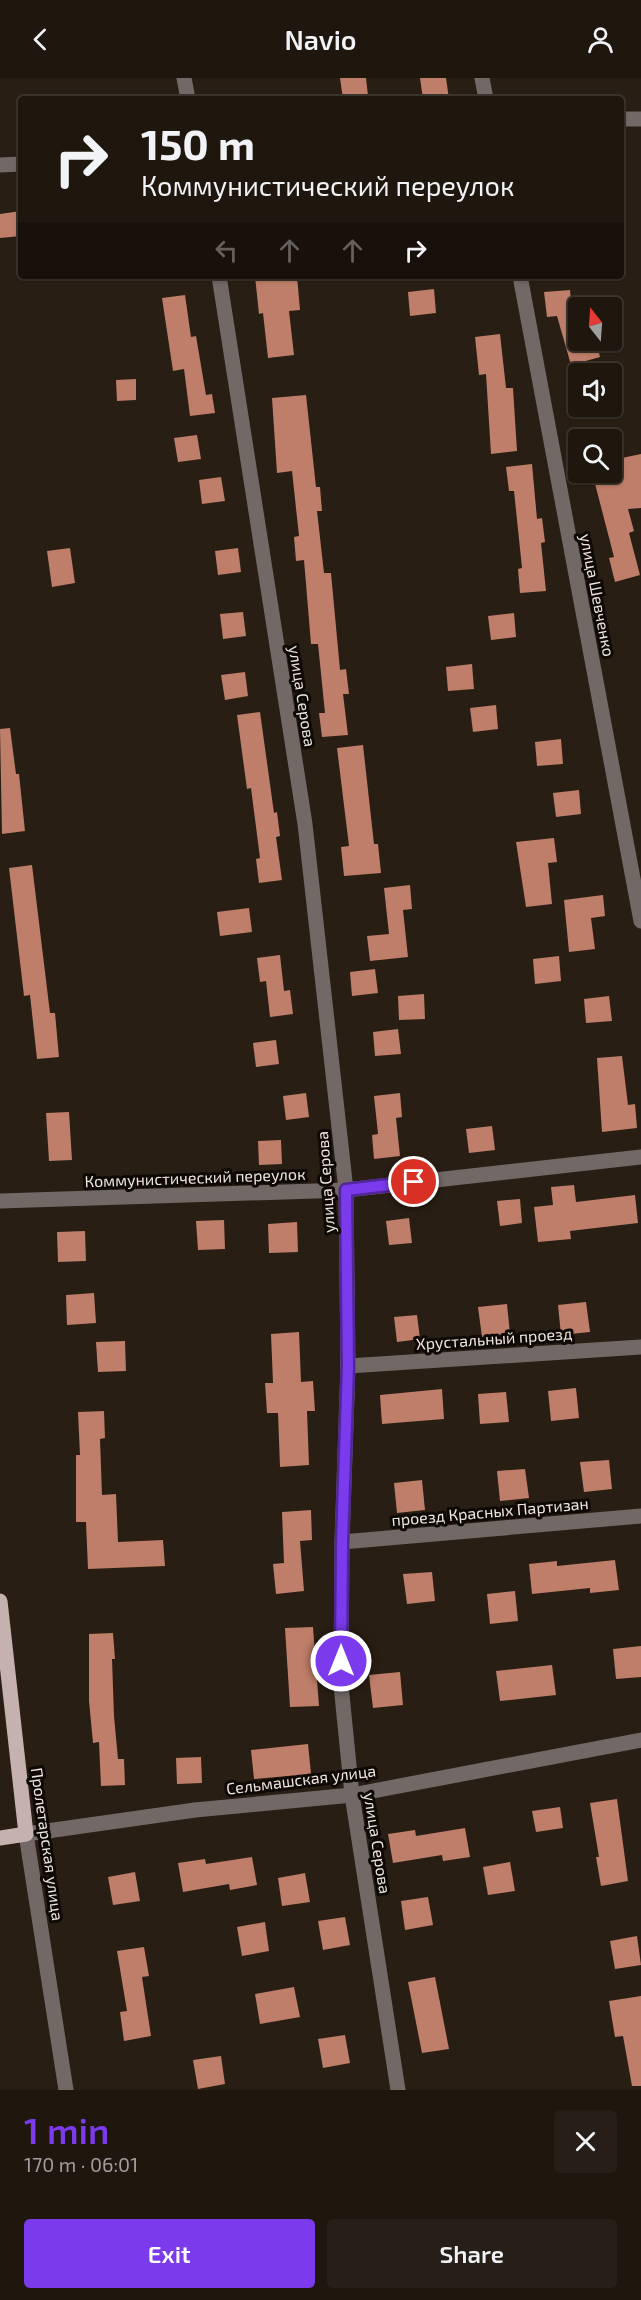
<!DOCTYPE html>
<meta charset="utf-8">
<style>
body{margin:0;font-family:"Exo 2",sans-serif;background:#271f17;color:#f1f3f6;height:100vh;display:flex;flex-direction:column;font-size:22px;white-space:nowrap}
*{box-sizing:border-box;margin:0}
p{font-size:20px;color:#a19f9e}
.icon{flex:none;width:33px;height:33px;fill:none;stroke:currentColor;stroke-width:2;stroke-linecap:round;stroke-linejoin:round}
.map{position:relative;height:2012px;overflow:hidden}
.sheet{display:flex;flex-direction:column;background:#1f160e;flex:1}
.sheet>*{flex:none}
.banner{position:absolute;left:18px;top:18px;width:606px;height:183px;border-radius:6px;box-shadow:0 2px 4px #0004,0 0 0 2px #3c352e;background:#1f160e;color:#f1f3f6;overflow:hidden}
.needle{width:39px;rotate:343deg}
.controls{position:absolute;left:568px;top:219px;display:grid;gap:12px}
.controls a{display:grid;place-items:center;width:54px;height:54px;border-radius:6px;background:#1f160e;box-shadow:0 2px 4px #0004,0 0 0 2px #3c352e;font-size:30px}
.pin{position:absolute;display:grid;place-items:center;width:51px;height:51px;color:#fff;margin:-26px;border:3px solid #fff;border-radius:50%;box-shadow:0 2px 6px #0007}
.me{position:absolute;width:66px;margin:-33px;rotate:0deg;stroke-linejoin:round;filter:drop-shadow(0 0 4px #0008)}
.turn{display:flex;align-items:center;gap:21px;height:126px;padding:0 24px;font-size:27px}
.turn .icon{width:78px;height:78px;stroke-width:2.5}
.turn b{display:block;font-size:42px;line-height:51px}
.lanes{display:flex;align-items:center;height:57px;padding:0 24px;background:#0003;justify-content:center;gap:30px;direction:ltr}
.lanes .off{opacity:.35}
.round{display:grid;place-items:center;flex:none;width:63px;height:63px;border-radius:6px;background:#271f17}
.headline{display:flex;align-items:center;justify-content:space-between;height:102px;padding:0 24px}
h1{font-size:36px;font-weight:600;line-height:45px;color:#7c3aed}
.action{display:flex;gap:12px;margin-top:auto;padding:12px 24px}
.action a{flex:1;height:69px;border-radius:6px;background:#7c3aed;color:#fff;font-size:24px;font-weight:600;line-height:69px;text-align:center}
.action a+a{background:#271f17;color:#f1f3f6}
header{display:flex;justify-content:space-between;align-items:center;height:78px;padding:0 24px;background:#1f160e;font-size:27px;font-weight:600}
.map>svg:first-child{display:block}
</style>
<header><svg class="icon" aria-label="back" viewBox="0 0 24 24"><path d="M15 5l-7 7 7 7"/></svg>Navio<svg class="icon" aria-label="person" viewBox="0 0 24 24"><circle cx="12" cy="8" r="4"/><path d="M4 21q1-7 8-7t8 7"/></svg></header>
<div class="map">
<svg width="641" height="2012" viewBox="0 0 641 2012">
<rect width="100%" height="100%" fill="#291e13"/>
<g fill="#be7e69">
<polygon points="340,0 366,0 368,18 343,21"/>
<polygon points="420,0 446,0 449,21 423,21"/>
<polygon points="21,133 21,158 0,160 0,136"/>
<polygon points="255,198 297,198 300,232 289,233 294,277 268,280 263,235 259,236"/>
<polygon points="434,211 436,235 410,238 408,214"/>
<polygon points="570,212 575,262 596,262 600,279 571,287 557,238 547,239 544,214"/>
<polygon points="185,217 191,259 196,258 206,317 212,316 215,335 190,338 184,291 173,293 162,220"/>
<polygon points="500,256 506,310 513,310 517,373 491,376 486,296 479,297 475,259"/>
<polygon points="136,301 136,322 117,323 116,302"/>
<polygon points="306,317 316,409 320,409 322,433 317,433 324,495 331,495 340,592 346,591 349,616 343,616 348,657 322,659 319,635 325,635 318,566 311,566 304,482 296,483 294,459 299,458 292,393 277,395 272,320"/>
<polygon points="197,357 201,381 178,384 174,360"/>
<polygon points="641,376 641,430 628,431 634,453 629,455 640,497 615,504 609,480 614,479 592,394 612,394 612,382"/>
<polygon points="532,386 537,441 542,440 545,464 541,465 546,513 520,515 518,491 522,490 514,413 509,413 506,389"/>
<polygon points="221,399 225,423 202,426 199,402"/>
<polygon points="70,470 75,505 52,509 47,473"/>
<polygon points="238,470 241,494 218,497 215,473"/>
<polygon points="243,534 246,558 223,561 220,536"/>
<polygon points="514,535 516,559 491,562 488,538"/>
<polygon points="472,586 474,611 448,613 446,589"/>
<polygon points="245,594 248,618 225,622 221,597"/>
<polygon points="496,627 498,651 473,654 470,630"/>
<polygon points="260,634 274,735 277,734 280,758 276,759 282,802 259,805 256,781 260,780 251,710 247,711 237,637"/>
<polygon points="10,650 16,696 19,696 25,753 2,756 0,651"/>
<polygon points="561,661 563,686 537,688 535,664"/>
<polygon points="363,667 374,766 378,766 381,795 344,798 341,769 349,768 337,670"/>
<polygon points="579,712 581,736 556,739 553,715"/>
<polygon points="554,760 557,784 548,785 552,826 526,829 516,764"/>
<polygon points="32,787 50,935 55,935 59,979 37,981 30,917 24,918 9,790"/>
<polygon points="410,807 412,831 403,832 408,879 370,883 367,858 389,856 384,810"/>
<polygon points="603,817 605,838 591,840 595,871 569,874 564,822"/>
<polygon points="249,830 252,854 220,858 217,834"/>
<polygon points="280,877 284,913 290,912 293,936 270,939 266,903 260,904 257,880"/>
<polygon points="559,878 561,903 535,906 533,881"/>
<polygon points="375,891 378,915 352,918 350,894"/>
<polygon points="424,916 425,941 399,942 398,918"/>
<polygon points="609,918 612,943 586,945 584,921"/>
<polygon points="398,951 401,976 375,978 373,954"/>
<polygon points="276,962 279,986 256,989 253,965"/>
<polygon points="622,978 628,1027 635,1026 637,1050 602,1054 597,980"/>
<polygon points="306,1015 309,1039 286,1042 283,1018"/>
<polygon points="400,1015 402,1039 396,1040 400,1078 374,1081 372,1057 378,1056 374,1018"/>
<polygon points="69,1034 72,1082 49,1083 46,1035"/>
<polygon points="492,1048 495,1072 469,1075 466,1051"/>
<polygon points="281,1062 282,1086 259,1087 258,1063"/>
<polygon points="574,1107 576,1124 635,1117 638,1145 570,1153 571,1161 538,1164 534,1129 553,1127 551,1109"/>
<polygon points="520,1121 522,1145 500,1148 497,1123"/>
<polygon points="409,1140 412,1165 389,1167 386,1143"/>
<polygon points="224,1142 225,1171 198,1172 196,1143"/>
<polygon points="297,1144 298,1174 269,1175 268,1146"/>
<polygon points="85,1153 86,1183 58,1184 57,1154"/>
<polygon points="94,1215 96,1245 67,1247 66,1217"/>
<polygon points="586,1224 590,1254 561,1257 558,1227"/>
<polygon points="507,1226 510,1256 482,1259 478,1229"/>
<polygon points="417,1237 420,1261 397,1264 394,1239"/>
<polygon points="299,1254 301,1304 313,1303 315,1333 307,1333 309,1387 280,1389 278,1335 267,1335 265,1305 273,1305 271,1256"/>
<polygon points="125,1263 126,1293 98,1294 96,1264"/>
<polygon points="576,1310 579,1340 551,1343 548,1313"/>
<polygon points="442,1311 444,1341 382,1346 380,1317"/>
<polygon points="506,1314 509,1344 480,1346 478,1316"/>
<polygon points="104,1333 105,1360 100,1361 102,1417 116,1416 118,1464 163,1462 165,1488 88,1491 86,1444 76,1444 76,1377 80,1377 78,1334"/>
<polygon points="609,1382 612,1411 584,1414 580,1384"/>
<polygon points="525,1391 529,1420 500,1423 497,1393"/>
<polygon points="422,1402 425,1432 397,1435 394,1405"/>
<polygon points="311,1432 312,1462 300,1463 304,1513 276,1516 273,1486 284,1485 282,1434"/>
<polygon points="615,1482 619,1512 590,1515 590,1510 532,1516 529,1486 557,1483 557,1488"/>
<polygon points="432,1494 435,1523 407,1526 403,1496"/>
<polygon points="515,1513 518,1543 490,1546 487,1516"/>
<polygon points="313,1549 319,1628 290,1629 285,1550"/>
<polygon points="113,1555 115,1581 112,1581 114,1638 118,1681 124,1681 125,1707 101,1708 99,1664 93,1665 89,1623 89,1556"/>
<polygon points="641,1568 641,1599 616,1601 613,1571"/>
<polygon points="552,1587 556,1617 500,1623 496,1593"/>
<polygon points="400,1594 403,1627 373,1630 369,1597"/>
<polygon points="308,1666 311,1696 254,1701 251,1672"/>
<polygon points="201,1679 202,1705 177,1706 176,1680"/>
<polygon points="617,1721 628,1803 601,1808 596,1779 599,1779 590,1725"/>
<polygon points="560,1729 563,1750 536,1754 532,1733"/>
<polygon points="465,1750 470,1779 443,1783 442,1777 393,1785 388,1756 415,1752 416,1758"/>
<polygon points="252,1779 257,1807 230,1812 229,1806 183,1814 178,1785 205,1781 206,1786"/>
<polygon points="510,1784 515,1813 488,1817 483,1789"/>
<polygon points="135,1794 140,1823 113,1827 108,1799"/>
<polygon points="305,1795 310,1824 282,1828 278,1800"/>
<polygon points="428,1819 433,1847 405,1852 401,1823"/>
<polygon points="345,1839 350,1867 323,1872 318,1843"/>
<polygon points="265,1844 269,1873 242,1878 237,1849"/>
<polygon points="637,1858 641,1887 615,1891 610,1863"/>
<polygon points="144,1869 149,1898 142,1899 151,1958 124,1963 120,1934 127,1933 117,1873"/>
<polygon points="435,1899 449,1971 422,1975 408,1904"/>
<polygon points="294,1909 300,1939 260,1946 255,1916"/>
<polygon points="641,1918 641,2008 632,2008 623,1958 615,1959 609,1923"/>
<polygon points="345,1957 350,1985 323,1990 318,1961"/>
<polygon points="221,1978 225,2006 198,2011 193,1982"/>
</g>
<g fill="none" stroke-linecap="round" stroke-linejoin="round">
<g stroke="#726967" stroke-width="15">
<polyline points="184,0 188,21"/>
<polyline points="482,0 486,21"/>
<polyline points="621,41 641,41"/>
<polyline points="0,87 21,86"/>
<polyline points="219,198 305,746 346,1112 348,1288 342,1464 341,1607 352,1717 398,2012"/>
<polyline points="520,198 641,843"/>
<polyline points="0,1123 346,1112 641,1079"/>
<polyline points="348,1288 641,1269"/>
<polyline points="342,1464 641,1438"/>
<polyline points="66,2012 26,1756 195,1732 352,1717 641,1662"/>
</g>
<polyline stroke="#c5b2ae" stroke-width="15" points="0,1523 26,1756 0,1760"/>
</g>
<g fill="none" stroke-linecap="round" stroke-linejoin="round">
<g stroke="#51269a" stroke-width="15">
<polyline id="route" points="341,1583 342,1464 348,1288 346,1112 414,1104"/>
</g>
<use href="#route" stroke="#7c3aed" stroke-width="10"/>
</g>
<g text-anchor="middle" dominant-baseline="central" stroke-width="6" stroke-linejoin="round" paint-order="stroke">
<g font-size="16" fill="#ede5de" stroke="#0e0905">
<text transform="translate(598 517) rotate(79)">улица Шевченко</text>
<text transform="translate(303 618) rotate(81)">улица Серова</text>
<text transform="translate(195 1099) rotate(-2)">Коммунистический переулок</text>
<text transform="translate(325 1104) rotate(-94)">улица Серова</text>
<text transform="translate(494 1260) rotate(-4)">Хрустальный проезд</text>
<text transform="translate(490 1433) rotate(-5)">проезд Красных Партизан</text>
<text transform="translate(301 1701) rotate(-7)">Сельмашская улица</text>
<text transform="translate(378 1765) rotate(81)">улица Серова</text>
<text transform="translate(48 1766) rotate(82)">Пролетарская улица</text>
</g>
</g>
</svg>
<div class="controls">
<a><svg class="needle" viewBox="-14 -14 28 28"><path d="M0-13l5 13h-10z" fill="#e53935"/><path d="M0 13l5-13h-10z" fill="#a19f9e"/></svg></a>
<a><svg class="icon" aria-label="sound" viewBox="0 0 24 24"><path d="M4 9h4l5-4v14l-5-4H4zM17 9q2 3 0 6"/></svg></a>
<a><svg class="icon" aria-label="search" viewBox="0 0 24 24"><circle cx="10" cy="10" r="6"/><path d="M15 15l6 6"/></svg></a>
</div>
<div class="pin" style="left:414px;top:1104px;background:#d93025"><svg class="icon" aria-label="arrive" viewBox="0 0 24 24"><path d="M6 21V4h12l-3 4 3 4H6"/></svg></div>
<svg class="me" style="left:341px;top:1583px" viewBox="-20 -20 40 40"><circle r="17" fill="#7c3aed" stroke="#fff" stroke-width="3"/><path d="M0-11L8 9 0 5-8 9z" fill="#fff"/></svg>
<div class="banner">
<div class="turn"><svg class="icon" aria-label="right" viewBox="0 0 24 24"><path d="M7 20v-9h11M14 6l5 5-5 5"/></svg><div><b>150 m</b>Коммунистический переулок</div></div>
<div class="lanes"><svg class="icon off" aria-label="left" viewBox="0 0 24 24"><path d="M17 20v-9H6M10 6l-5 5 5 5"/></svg><svg class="icon off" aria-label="ahead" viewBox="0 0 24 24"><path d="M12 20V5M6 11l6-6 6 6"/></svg><svg class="icon off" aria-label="ahead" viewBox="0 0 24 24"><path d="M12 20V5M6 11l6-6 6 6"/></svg><svg class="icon" aria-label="right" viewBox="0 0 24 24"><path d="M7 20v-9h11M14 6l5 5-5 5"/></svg></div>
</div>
</div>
<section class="sheet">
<div class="headline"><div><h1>1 min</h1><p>170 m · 06:01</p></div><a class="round"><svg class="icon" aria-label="close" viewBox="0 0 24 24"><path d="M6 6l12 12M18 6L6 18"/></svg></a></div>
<div class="action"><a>Exit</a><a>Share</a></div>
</section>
